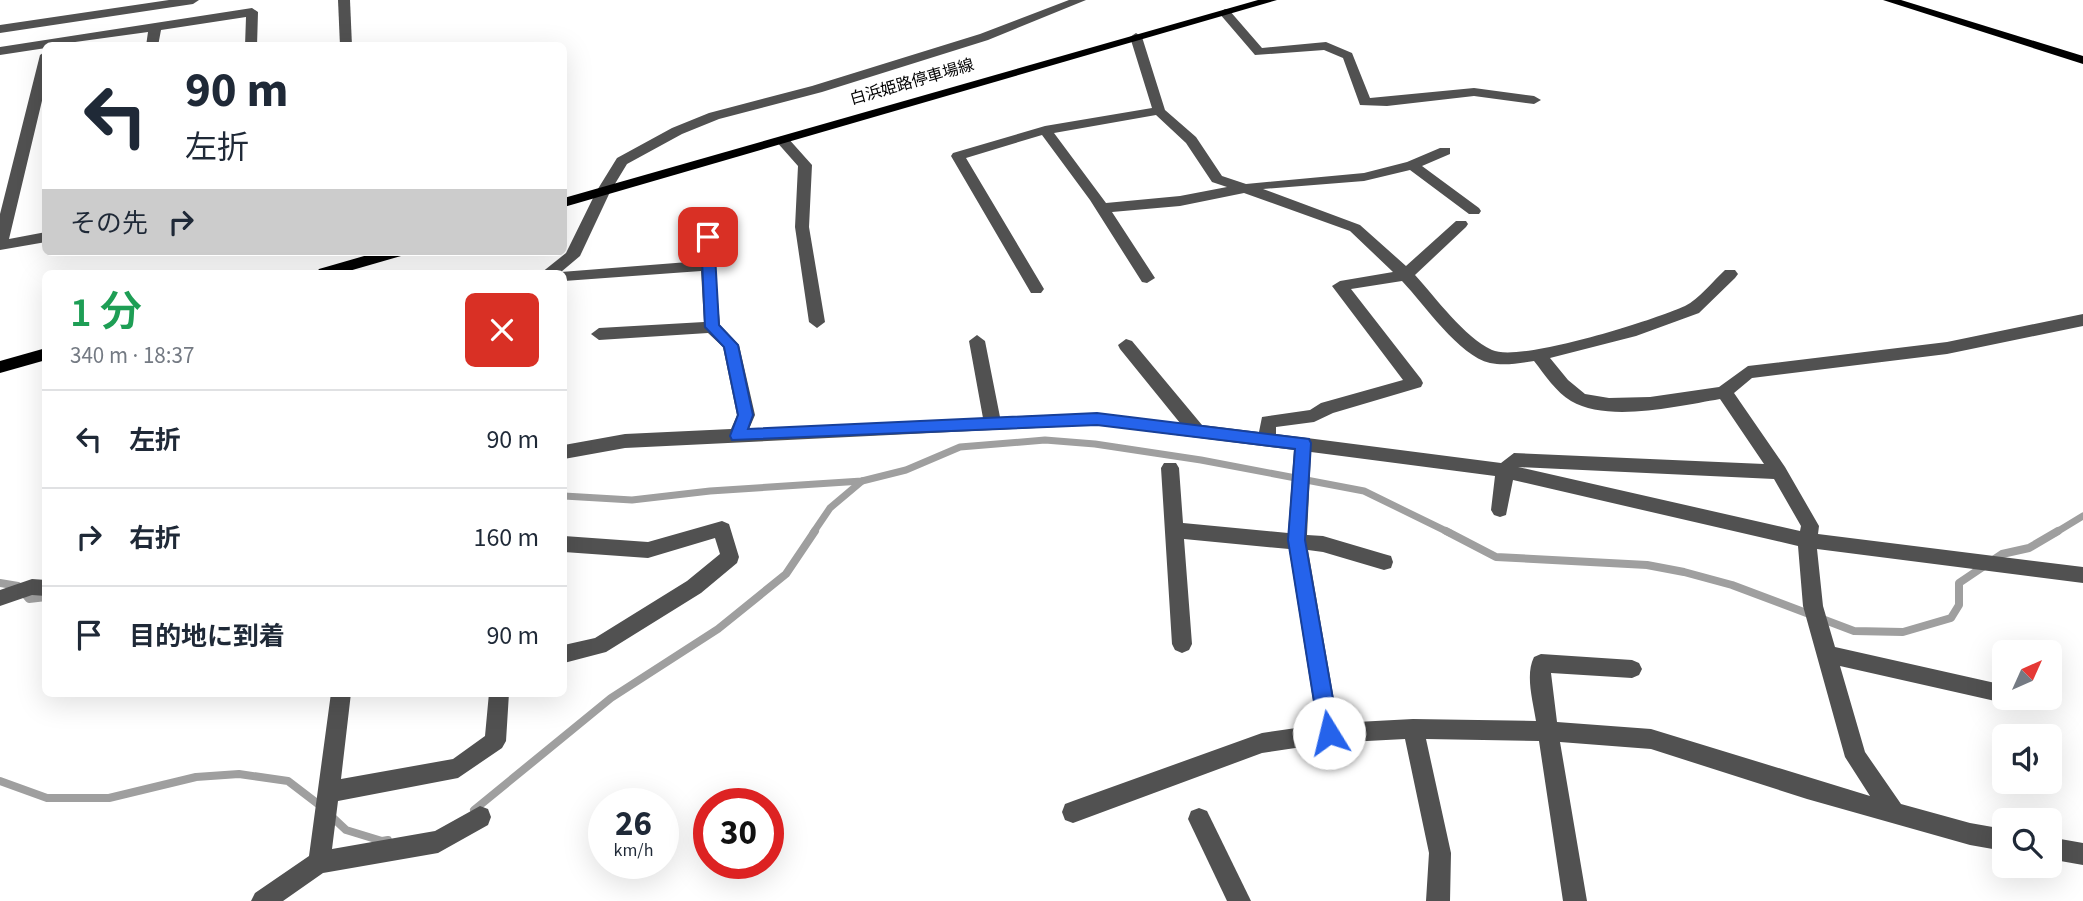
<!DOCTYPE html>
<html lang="ja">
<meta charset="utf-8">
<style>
body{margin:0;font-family:"Source Sans 3","Noto Sans JP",sans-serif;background:#f6f6f7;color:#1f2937;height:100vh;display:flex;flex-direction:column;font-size:26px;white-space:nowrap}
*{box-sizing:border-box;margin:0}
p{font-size:23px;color:#747a83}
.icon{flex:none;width:38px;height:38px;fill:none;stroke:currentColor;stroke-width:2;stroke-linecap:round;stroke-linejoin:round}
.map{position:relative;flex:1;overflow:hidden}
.drawer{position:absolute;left:42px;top:270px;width:525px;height:427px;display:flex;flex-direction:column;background:#fff;border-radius:10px;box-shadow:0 7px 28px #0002}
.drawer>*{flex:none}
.top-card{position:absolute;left:42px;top:42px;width:525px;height:214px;border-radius:10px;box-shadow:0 7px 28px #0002;background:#fff;color:#1f2937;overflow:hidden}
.needle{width:46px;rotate:45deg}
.tools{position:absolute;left:1992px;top:640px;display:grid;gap:14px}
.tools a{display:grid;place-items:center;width:70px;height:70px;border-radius:10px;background:#fff;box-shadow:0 7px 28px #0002;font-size:35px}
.speed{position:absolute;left:588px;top:788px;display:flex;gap:14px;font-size:35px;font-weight:700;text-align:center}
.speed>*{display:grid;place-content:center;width:91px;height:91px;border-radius:50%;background:#fff;box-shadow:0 7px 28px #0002;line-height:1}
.speed small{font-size:18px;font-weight:400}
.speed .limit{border:10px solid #d22;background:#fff;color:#111}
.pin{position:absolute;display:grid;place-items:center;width:60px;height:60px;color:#fff;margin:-30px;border-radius:14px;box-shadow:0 4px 10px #0006}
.me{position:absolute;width:77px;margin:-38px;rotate:351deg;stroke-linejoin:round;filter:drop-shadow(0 0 5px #0008)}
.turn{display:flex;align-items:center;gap:24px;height:147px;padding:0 28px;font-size:32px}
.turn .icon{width:91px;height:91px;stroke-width:2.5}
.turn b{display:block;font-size:49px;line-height:60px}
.then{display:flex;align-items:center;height:66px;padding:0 28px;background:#0003;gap:14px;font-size:26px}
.round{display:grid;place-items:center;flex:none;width:74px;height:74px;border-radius:10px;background:#f6f6f7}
.summary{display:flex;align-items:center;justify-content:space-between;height:119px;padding:0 28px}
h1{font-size:42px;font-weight:600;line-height:52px;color:#1e9e55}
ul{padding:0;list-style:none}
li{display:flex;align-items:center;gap:21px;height:98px;padding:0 28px;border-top:2px solid #e0e1e3}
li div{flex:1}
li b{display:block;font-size:26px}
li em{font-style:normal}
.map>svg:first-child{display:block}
</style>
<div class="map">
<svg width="2083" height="901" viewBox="0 0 2083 901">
<rect width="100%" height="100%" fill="#fff"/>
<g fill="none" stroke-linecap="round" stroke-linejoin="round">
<g stroke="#9f9f9f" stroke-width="7">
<polyline points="564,496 632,500 710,491 862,481 906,470 960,447 1045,440 1095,444 1201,460 1364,491 1450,533"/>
<polyline points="813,533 830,508 862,481"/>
<polyline points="2055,533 2083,516"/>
</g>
<g stroke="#9f9f9f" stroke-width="8">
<polyline points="1446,531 1496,557 1647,565 1684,572 1732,585 1854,631 1903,632 1951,618 1959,605 1959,583 2002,554 2029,548 2058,531"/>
<polyline points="0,583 18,586 29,599 46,597"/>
<polyline points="0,781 47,798 109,798 196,777 239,774 288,781 322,807"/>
<polyline points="474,810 611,698 718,629 786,574 815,531"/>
<polyline points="330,815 346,830 382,841 388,840"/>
</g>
<g fill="#515151" fill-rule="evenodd">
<polygon points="169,0 199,0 193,4 0,33 0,25"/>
<polygon points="338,0 350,0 352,46 340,46"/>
<path d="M1069,0H1086L988,40L822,92L719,119L682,134L627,164L610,192L580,256L561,272L701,261L702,234H712L720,325L739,345L755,415L749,429L983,418L969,341L977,335L985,341L1000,417L1097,413L1180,423L1120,349L1118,345L1126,339L1132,341L1202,425L1259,432L1262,417L1310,410L1321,403L1403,380L1332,286L1340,281L1393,272L1350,231L1244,193L1180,206L1112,212L1155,278L1147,283L1142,282L1090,200L1042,135L966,158L1044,289L1041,293H1031L951,156L953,153L1045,126L1152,108L1130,37L1136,33L1142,37L1165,110L1196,137L1222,176L1246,184L1364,173L1407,162L1440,148H1450V154L1422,166L1479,208L1481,211L1479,214H1469L1410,170L1364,181L1263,189L1360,225L1406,266L1456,221H1466L1468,224L1466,227L1415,275C1436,298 1464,337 1492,350C1520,363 1654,320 1685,306C1699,299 1713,281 1725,270H1735L1738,274L1735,278L1699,313L1636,336L1550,358L1568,380L1585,394L1609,398L1650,397L1719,387L1748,366L1947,342L2083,314V326L1947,354L1752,378L1734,393L1785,467L1819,526L1818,534L2083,567V583L1817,549L1823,606L1835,647L2004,685V698H2012L2004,703L1840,666L1865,752L1901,804L1970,823L2004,829V851L1970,845L1807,799L1651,749L1560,742L1587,901H1563L1539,741L1426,739L1451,853L1450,901H1426L1429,853L1405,739L1329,743L1262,753L1073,823L1065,820L1062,812L1065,804L1073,801L1262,733L1317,725L1289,549L1184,539L1192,644L1189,650L1182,653L1175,650L1172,644L1161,468L1164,463H1176L1179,468L1183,523L1288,533L1294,450L1097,425L625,448L564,459V445L625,434L731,429L737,415L723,347L708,333L599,340L591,334L599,328L704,322L701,271L564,281V273H541L566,253L596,192L617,158L672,128L709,113L812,86L980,34ZM1156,115L1186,143L1212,182L1227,187L1180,196L1106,203L1054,133ZM1402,281C1424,304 1459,356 1490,363C1505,366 1519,363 1534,361C1545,375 1556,392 1571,401C1608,423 1679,406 1720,399L1764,464L1514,453L1501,463L1276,434V427L1314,422L1333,413L1421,387L1423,383L1421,379L1351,289ZM1311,452L1495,476L1491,510L1494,515L1500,517L1506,515L1513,480L1798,546L1803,606L1845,757L1870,796L1651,729L1557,722L1551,673L1632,678L1639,675L1642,669L1639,663L1632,660L1541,654L1534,657C1525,675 1533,701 1536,721L1413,719L1338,723L1308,550L1323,552L1384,570L1391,568L1393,562L1391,556L1384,554L1323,536L1307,535ZM1518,467L1774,479L1801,526L1800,531Z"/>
<polygon points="252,8 258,12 257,46 245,46 246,17 161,30 158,46 146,46 148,32 46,46 46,48 0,55 0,47"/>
<polygon points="1225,9 1229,10 1262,48 1326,42 1352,53 1370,98 1474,88 1534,96 1541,100 1534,104 1474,96 1387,106 1360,105 1343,58 1324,50 1255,55 1219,13"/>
<polygon points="46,51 46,84 9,239 46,232 46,242 0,250 0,214 40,55"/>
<polygon points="782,136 787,137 812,165 809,227 825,322 817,328 809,322 795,227 798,166 775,140"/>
<polygon points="722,521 729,524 739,557 737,563 701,593 606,652 564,663 564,645 595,638 687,581 720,554 715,538 648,558 564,552 564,536 648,542"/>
<polygon points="32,579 46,580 46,596 32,595 0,606 0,590"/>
<polygon points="331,693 351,693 341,779 453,759 485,736 489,693 509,693 506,741 502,748 458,778 338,801 332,849 435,831 480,806 488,809 491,817 488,825 438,853 323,873 283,901 251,901 255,893 309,856"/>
<polygon points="2013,698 2043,698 2043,700 2040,707 2033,709 2016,705"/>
<polygon points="1199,808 1207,811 1251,901 1227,901 1188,819 1191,811"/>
<polygon points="2049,837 2083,843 2083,865 2049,859"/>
</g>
<g fill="#000" fill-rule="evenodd">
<polygon points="1258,0 1277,0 564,207 564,198"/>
<polygon points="1883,0 1901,0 2083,56 2083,64"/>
<polygon points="378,252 404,252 401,256 342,273 316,273 319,269"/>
<polygon points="46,348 46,360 0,373 0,361"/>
</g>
</g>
<polygon fill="#2563eb" stroke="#184099" stroke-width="2" points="708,233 714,237 719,325 738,345 753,415 748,429 1097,413 1309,439 1311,443 1305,540 1339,733 1336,739 1329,742 1322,739 1319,733 1288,540 1295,449 1097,425 732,440 730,436 738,415 724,347 705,327 701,237"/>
<g text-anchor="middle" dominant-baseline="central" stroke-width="7" stroke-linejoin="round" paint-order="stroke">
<g font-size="16" fill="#000" stroke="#fff">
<text transform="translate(912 82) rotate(-16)">白浜姫路停車場線</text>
</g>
</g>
</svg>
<div class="tools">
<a><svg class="needle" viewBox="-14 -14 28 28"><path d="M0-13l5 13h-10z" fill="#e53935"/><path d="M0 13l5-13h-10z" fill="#747a83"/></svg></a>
<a><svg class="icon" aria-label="sound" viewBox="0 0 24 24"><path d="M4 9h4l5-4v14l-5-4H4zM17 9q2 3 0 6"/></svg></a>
<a><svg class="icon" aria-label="search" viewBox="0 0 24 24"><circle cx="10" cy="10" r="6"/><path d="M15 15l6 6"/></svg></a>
</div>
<div class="speed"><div>26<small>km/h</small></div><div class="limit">30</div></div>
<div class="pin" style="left:708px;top:237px;background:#d93025"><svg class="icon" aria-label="arrive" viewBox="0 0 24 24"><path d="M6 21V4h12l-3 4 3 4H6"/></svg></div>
<svg class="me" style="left:1329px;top:733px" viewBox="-20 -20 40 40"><circle r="19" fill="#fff"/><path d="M0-13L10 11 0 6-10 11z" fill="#2563eb"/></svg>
<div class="top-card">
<div class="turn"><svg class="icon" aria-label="left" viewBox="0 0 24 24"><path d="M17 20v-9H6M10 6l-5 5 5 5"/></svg><div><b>90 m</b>左折</div></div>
<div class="then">その先<svg class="icon" aria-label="right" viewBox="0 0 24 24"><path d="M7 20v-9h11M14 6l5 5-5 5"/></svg></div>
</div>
<section class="drawer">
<div class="summary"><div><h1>1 分</h1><p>340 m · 18:37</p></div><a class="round" style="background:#d93025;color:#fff"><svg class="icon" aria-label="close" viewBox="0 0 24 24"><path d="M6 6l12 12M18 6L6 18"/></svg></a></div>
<ul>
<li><svg class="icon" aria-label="left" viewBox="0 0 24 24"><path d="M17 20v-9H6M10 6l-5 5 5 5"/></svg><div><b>左折</b></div><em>90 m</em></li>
<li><svg class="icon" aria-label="right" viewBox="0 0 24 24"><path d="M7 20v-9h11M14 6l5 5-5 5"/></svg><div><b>右折</b></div><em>160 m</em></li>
<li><svg class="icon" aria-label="arrive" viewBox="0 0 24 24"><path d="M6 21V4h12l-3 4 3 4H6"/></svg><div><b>目的地に到着</b></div><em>90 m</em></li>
</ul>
</section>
</div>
